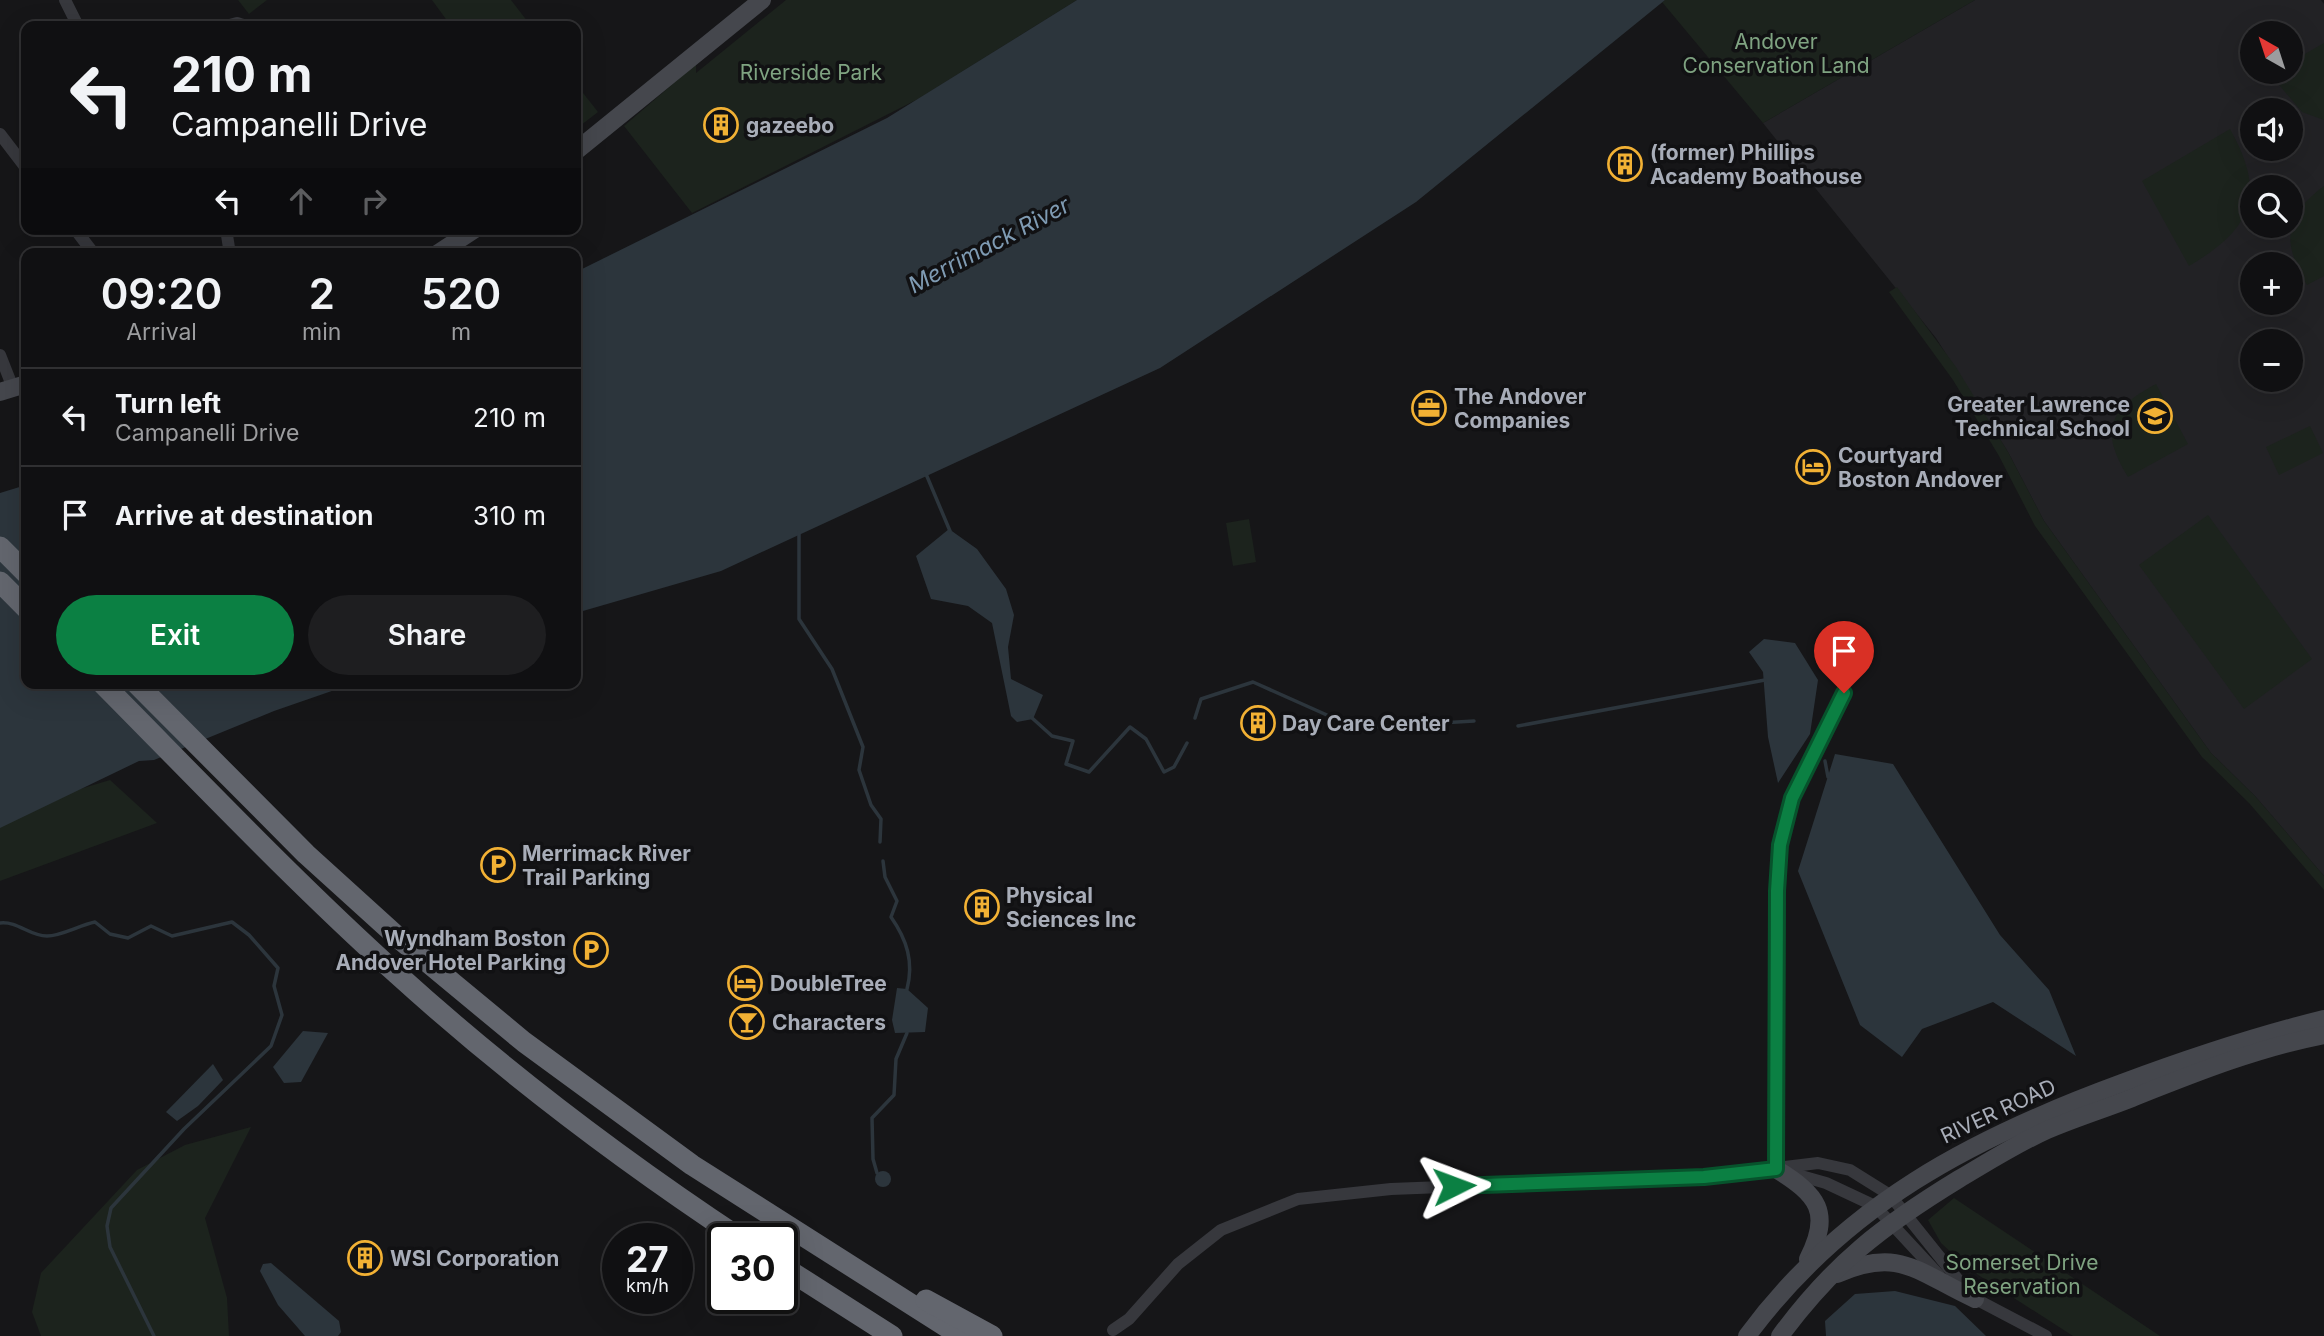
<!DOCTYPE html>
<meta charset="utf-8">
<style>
body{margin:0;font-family:Inter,sans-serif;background:#1e1e20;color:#f1f3f6;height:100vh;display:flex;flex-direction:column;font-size:26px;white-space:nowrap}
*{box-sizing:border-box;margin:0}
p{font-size:23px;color:#9c9d9f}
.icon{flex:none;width:38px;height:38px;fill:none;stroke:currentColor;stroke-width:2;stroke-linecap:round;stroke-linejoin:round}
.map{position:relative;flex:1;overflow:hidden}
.sheet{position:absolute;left:21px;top:248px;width:560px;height:441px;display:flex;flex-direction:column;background:#101012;border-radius:14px;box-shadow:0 7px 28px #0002,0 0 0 2px #303032}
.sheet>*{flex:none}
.hud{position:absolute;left:21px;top:21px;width:560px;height:214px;border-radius:14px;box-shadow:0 7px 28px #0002,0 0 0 2px #303032;background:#101012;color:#f1f3f6;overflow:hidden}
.needle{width:46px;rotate:321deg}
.tools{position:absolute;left:2240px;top:21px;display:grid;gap:14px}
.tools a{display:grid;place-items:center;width:63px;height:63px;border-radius:50%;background:#101012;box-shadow:0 7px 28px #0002,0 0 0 2px #303032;font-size:35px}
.speed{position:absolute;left:602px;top:1223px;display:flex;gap:14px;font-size:35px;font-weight:700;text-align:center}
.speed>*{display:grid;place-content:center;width:91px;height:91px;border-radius:50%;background:#101012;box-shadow:0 7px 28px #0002,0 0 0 2px #303032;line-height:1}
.speed small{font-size:18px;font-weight:400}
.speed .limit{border:4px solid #111;border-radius:10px;background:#fff;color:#111}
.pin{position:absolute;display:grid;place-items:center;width:60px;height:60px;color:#fff;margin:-72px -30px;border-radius:50% 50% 50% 0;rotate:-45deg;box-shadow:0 0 7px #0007}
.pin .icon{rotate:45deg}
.me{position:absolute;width:77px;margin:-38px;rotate:87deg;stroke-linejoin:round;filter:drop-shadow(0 0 5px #0008)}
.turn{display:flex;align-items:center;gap:24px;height:147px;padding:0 35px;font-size:32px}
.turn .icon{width:91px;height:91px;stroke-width:2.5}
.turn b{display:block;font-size:49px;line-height:60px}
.lanes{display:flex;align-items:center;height:66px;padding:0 35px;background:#0003;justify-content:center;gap:35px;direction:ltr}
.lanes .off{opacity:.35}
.eta{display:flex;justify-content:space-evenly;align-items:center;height:119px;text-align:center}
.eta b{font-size:42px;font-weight:600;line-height:49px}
.button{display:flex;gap:14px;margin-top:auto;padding:14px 35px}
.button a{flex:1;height:80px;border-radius:42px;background:#0b8043;color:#fff;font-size:28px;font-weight:600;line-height:80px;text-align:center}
.button a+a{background:#1e1e20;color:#f1f3f6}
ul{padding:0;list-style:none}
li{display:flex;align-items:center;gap:21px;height:98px;padding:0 35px;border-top:2px solid #303032}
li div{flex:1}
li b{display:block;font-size:26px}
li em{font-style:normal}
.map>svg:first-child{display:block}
</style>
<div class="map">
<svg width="2324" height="1336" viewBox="0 0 2324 1336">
<rect width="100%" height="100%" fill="#161618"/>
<path fill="#222225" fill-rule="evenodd" d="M1975,0H2321L2324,4V876L2255,796L2211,753L2044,521L2008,452L1936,338L1763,123ZM2252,33H2291V72H2252ZM2252,110H2291V149H2252ZM2252,187H2291V226H2252ZM2252,264H2291V303H2252ZM2252,341H2291V380H2252Z"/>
<g fill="#1c231d">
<polygon points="238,0 267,0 249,14"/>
<polygon points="432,0 511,0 531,26 451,26"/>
<polygon points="786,0 1077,0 918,99 692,213 624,126 696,64 696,73"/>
<polygon points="1665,0 1975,0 1763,123 1662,2"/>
<polygon points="2324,43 2324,120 2302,112 2270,74 2291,72 2291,62"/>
<polygon points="576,84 598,112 576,129"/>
<path d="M2230,129C2267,195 2252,229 2189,266L2142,181Z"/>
<path d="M2324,186V276L2307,285C2282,242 2283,217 2324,186Z"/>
<polygon points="1897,287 1956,367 2008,452 2044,521 2211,753 2255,796 2324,876 2324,890 2249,803 2202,757 2035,526 1999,456 1953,380 1889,292"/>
<path d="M2156,384L2188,444L2128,477C2099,430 2109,409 2156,384Z"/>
<polygon points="2310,426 2323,453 2279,475 2266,447"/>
<polygon points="2208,515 2312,659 2244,709 2139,565"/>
<polygon points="1249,519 1256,562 1233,566 1226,523"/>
<polygon points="110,780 157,823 0,881 0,813"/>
<polygon points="251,1127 205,1218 227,1298 229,1336 41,1336 32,1312 41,1273 137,1170 185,1145"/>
<polygon points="1954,1198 2160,1336 2073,1336 1969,1269 1941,1243 1928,1220"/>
</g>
<g fill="#2c353c">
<polygon points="1077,0 1665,0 1416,202 1160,368 721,571 576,613 576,272 887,118"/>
<polygon points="26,485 26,684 352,684 274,711 154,760 139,761 0,828 0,493"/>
<polygon points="949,529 977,549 1006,589 1014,615 1008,647 1011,679 1043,695 1033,719 1017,722 1011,716 992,623 968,606 931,599 916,556"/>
<polygon points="1764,639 1795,643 1818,680 1810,734 1778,783 1768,737 1763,672 1749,652"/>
<polygon points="1835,754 1893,764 2000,935 2049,990 2076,1056 1993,1002 1922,1029 1902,1057 1860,1025 1798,871"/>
<polygon points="897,988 907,989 928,1008 925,1032 895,1033 892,1020"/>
<polygon points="303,1031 328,1033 301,1082 284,1083 273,1067"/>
<polygon points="213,1064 223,1080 198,1106 177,1121 166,1112"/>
<circle cx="883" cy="1179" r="8"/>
<polygon points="271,1263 339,1321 341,1332 338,1336 305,1336 278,1305 260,1271 263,1264"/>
<polygon points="1895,1291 1955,1306 1986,1336 1826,1336 1825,1321 1855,1294"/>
</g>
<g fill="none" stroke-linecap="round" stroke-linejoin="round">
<g stroke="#2c353c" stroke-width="3.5">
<polyline points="926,474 950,531"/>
<polyline points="799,532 799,619 832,669 863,747 859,770 871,805 881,819 880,842"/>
<polyline points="1031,717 1052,736 1073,741 1066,764 1089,772 1130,727 1146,739 1164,772 1174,767 1187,743"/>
<polyline points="1195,718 1201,699 1253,682 1356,728 1474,721"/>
<polyline points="1518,726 1765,680"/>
<polyline points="1825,761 1828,777"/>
<path d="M883,861L885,877L897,901L891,917C907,940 914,962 907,989"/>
<path d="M0,923C18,921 29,936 47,936C61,936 80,925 95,922L110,934L128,938L151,926L172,936L232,922L249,935L278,968L274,986L282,1015L271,1046L184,1129L111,1208L107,1226L110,1247L154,1336"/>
<polyline points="877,1173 873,1159 872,1118 894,1095 896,1059 907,1033"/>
</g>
<g stroke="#37383d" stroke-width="12">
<polyline points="65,0 78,26"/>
<polyline points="226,26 237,23 246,26"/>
<polyline points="0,134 26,168"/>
<polyline points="75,229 94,254"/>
<polyline points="226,229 230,254"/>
<polyline points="0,355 13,388"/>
<polyline points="1776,1169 1777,893 1780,845 1792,798 1844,693"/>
<polyline points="1787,1172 1826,1183 1875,1206 1939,1275"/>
<polyline points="1968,1295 2046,1336"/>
<polyline points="1113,1330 1129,1319 1178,1264 1221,1230 1298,1199 1391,1189 1704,1177 1818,1163 1850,1170 1890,1195 1967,1291"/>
</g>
<g stroke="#45474d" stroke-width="18">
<polyline points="576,151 762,0"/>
<polyline points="437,254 475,229"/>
<polyline points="0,392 26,384"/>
<path d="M1776,1169C1818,1195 1832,1212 1808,1259"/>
<path d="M1837,1274C1900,1246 1918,1273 1975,1299"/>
<path d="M1747,1336C1844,1205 1972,1138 2122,1083C2189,1058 2255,1036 2324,1019"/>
<path d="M1780,1336C1834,1263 1882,1226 1959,1179C1988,1162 2016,1144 2047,1130C2075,1118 2104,1109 2132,1098C2195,1073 2257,1048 2324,1035"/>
</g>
<g stroke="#63666e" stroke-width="21">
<polyline points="0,547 26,573"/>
<polyline points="0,582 26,608"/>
<path d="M103,684C200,782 295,882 397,974C504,1071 620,1159 741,1239"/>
<polyline points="137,684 306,854 402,941 524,1042 692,1165 961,1336"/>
<polyline points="782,1266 892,1336"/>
<polyline points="926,1300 992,1336"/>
</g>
</g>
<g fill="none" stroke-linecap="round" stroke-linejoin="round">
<g stroke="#07532c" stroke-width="18">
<polyline id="route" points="1454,1186 1704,1177 1776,1169 1777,891 1780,845 1792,798 1844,693"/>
</g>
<use href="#route" stroke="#0b8043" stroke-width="12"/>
</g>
<defs>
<g id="building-ring" transform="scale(1.75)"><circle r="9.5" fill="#111113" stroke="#f2b134" stroke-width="1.5"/><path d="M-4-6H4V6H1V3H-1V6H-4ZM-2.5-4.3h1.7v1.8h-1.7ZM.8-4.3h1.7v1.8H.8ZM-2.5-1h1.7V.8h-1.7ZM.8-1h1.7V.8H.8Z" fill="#f2b134"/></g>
<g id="office-ring" transform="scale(1.75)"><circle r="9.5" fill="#111113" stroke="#f2b134" stroke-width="1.5"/><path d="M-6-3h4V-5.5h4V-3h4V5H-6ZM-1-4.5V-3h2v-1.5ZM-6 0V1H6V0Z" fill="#f2b134"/></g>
<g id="school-ring" transform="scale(1.75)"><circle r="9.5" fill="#111113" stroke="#f2b134" stroke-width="1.5"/><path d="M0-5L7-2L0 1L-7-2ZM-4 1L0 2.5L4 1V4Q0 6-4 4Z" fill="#f2b134"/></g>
<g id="hotel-ring" transform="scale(1.75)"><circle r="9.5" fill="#111113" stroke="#f2b134" stroke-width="1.5"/><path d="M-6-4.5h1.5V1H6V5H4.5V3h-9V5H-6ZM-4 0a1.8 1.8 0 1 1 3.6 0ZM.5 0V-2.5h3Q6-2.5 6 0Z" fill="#f2b134"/></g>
<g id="parking-ring" transform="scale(1.75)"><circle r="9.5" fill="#111113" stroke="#f2b134" stroke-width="1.5"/><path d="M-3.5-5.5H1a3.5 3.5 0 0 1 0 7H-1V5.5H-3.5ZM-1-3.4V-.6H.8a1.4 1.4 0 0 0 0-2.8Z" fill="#f2b134"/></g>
<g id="bar-ring" transform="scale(1.75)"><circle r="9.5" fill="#111113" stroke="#f2b134" stroke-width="1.5"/><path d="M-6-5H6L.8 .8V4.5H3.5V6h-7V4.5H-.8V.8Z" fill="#f2b134"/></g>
</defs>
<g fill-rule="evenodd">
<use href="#building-ring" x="721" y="125"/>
<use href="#building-ring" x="1625" y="164"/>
<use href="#office-ring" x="1429" y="408"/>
<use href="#school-ring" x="2155" y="416"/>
<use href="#hotel-ring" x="1813" y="467"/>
<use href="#building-ring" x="1258" y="723"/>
<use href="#parking-ring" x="498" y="865"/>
<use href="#building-ring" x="982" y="907"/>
<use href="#parking-ring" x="591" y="950"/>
<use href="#hotel-ring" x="745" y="983"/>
<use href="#bar-ring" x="747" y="1022"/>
<use href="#building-ring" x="365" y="1258"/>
</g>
<g text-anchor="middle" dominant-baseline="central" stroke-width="7" stroke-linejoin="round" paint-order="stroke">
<g font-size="21" fill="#7fa381" stroke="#111113">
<text x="1776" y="41">Andover<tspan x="1776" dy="24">Conservation Land</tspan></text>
<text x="811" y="72">Riverside Park</text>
<text x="2022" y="1262">Somerset Drive<tspan x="2022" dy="24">Reservation</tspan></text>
</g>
<g font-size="21" font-weight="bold" fill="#a8adb8" stroke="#111113" text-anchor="start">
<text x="746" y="125">gazeebo</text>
<text x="1650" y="152">(former) Phillips<tspan x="1650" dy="24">Academy Boathouse</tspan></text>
<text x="1454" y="396">The Andover<tspan x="1454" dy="24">Companies</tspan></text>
<text x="2130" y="404" text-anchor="end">Greater Lawrence<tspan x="2130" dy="24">Technical School</tspan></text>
<text x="1838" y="455">Courtyard<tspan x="1838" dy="24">Boston Andover</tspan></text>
<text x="1282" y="723">Day Care Center</text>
<text x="522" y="853">Merrimack River<tspan x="522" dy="24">Trail Parking</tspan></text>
<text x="1006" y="895">Physical<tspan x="1006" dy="24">Sciences Inc</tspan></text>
<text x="566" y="938" text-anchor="end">Wyndham Boston<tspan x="566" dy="24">Andover Hotel Parking</tspan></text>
<text x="770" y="983">DoubleTree</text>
<text x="772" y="1022">Characters</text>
<text x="390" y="1258">WSI Corporation</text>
</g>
<g font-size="21" fill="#a8adb8" stroke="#111113">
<text transform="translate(1998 1111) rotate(-25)">RIVER ROAD</text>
</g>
<g font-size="23" font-style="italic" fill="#7f9bb3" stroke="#111113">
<text transform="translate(989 245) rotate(-28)">Merrimack River</text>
</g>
</g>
</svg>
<div class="tools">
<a><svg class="needle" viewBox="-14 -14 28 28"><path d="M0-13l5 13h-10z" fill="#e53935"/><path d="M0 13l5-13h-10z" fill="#9c9d9f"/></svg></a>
<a><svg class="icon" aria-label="sound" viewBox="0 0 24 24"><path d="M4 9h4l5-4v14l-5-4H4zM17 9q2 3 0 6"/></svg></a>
<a><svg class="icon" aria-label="search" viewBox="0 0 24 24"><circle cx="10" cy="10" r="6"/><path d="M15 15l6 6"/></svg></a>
<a>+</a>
<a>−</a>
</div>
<div class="speed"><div>27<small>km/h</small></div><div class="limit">30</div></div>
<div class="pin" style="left:1844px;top:693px;background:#d93025"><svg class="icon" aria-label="arrive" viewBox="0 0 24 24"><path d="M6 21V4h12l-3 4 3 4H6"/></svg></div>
<svg class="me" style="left:1454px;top:1186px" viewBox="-20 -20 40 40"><path d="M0-17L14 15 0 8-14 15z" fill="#0b8043" stroke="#fff" stroke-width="4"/></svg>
<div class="hud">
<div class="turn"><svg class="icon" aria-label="left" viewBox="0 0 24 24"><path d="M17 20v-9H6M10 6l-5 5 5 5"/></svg><div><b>210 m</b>Campanelli Drive</div></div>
<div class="lanes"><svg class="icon" aria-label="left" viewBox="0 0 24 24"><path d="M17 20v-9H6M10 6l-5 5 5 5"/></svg><svg class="icon off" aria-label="ahead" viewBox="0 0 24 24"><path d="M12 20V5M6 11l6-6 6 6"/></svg><svg class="icon off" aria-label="right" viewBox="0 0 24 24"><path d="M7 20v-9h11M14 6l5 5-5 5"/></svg></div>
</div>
<section class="sheet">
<div class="eta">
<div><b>09:20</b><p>Arrival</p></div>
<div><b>2</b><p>min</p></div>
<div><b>520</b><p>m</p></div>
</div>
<ul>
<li><svg class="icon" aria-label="left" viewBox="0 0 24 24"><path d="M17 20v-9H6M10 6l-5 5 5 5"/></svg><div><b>Turn left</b><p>Campanelli Drive</p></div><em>210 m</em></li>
<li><svg class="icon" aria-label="arrive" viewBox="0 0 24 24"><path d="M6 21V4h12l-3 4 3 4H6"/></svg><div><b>Arrive at destination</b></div><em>310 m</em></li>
</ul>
<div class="button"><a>Exit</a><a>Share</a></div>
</section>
</div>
